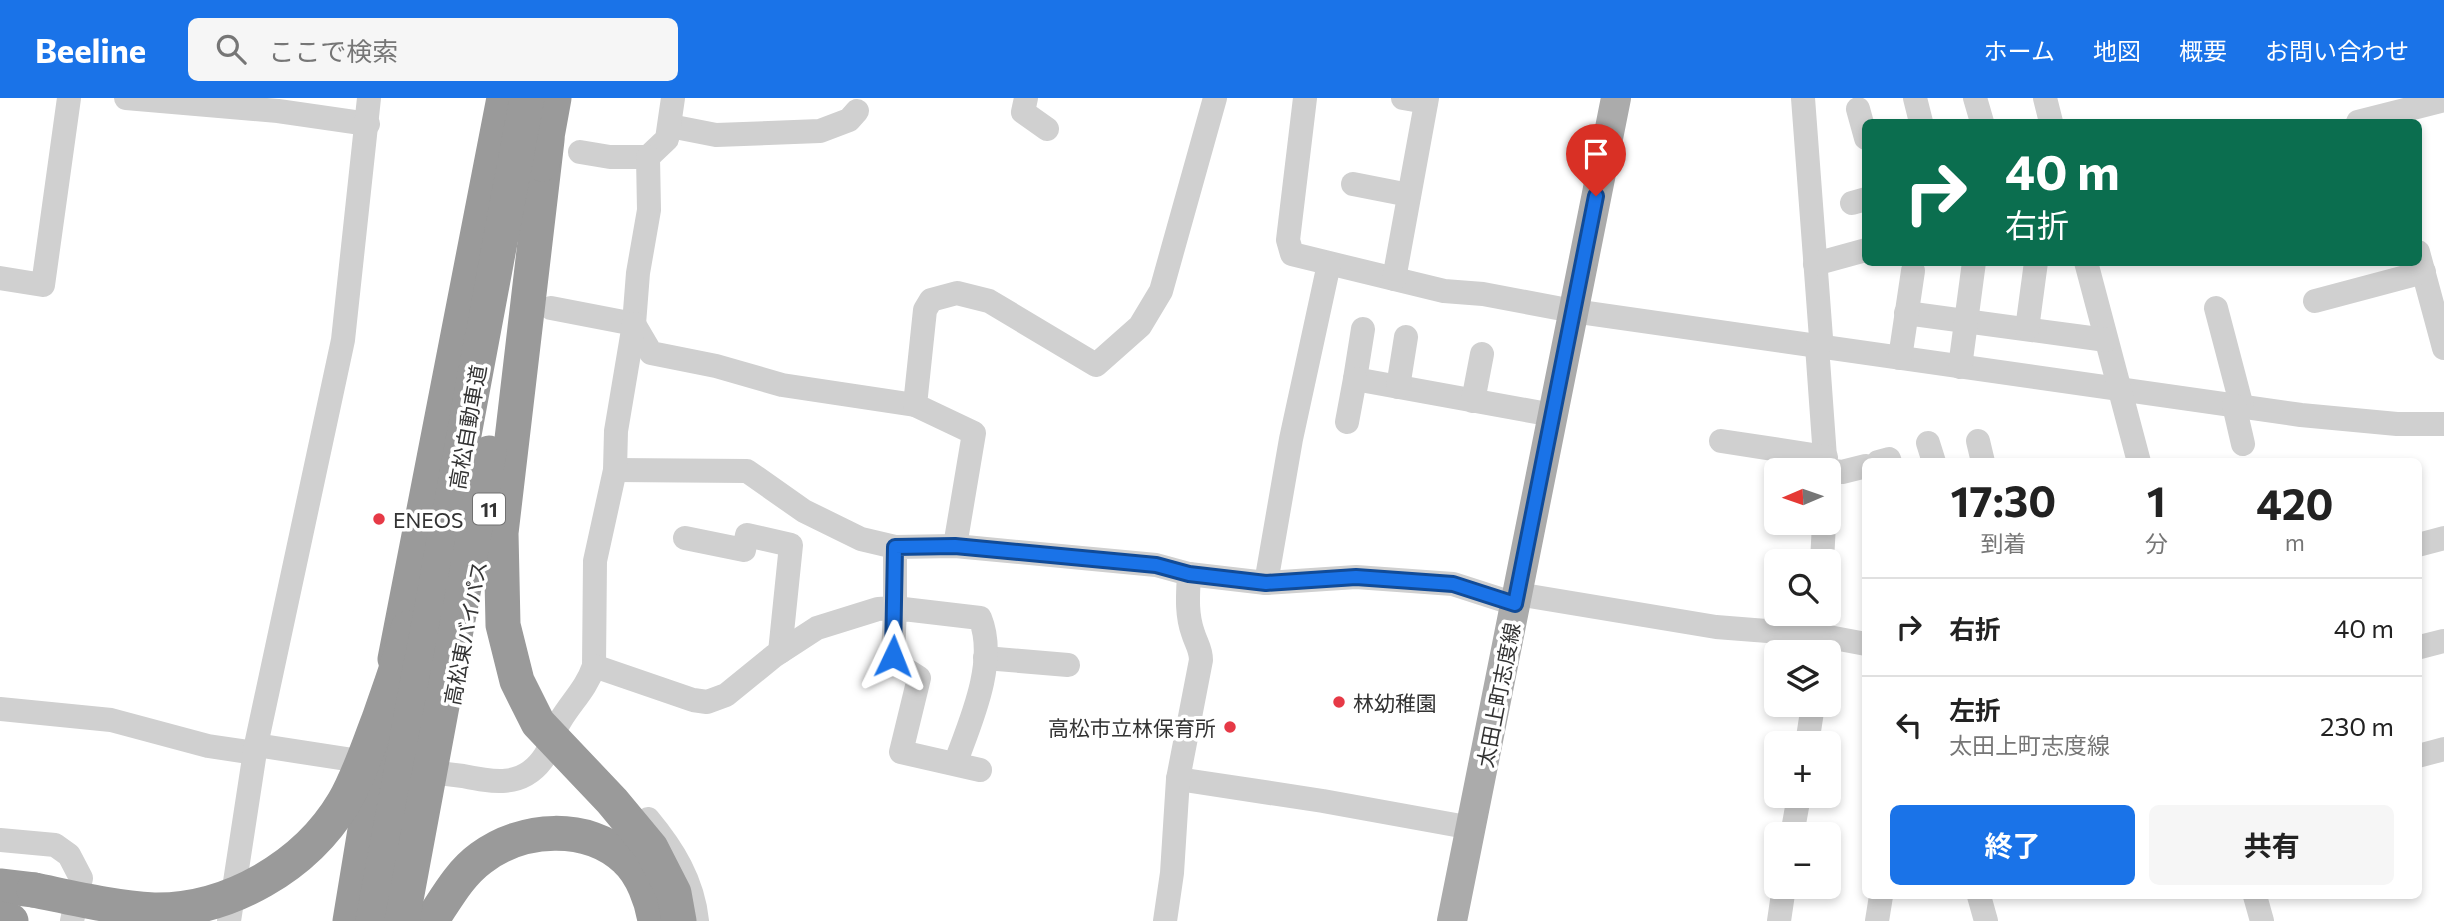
<!DOCTYPE html>
<html lang="ja">
<meta charset="utf-8">
<style>
body{margin:0;font-family:Commissioner,"Noto Sans JP",sans-serif;background:#f6f6f6;color:#222;height:100vh;display:flex;flex-direction:column;font-size:26px;white-space:nowrap}
*{box-sizing:border-box;margin:0}
p{font-size:23px;color:#767676}
.icon{flex:none;width:38px;height:38px;fill:none;stroke:currentColor;stroke-width:2;stroke-linecap:round;stroke-linejoin:round}
.map{position:relative;flex:1;overflow:hidden}
.side{position:absolute;left:1862px;top:360px;width:560px;height:441px;display:flex;flex-direction:column;background:#fff;border-radius:10px;box-shadow:0 4px 10px #0003}
.side>*{flex:none}
.banner{position:absolute;left:1862px;top:21px;width:560px;height:147px;border-radius:10px;box-shadow:0 4px 10px #0003;background:#0b6e4f;color:#fff;overflow:hidden}
.needle{width:46px;rotate:268deg}
.tools{position:absolute;left:1764px;top:360px;display:grid;gap:14px}
.tools a{display:grid;place-items:center;width:77px;height:77px;border-radius:10px;background:#fff;box-shadow:0 4px 10px #0003;font-size:35px}
.pin{position:absolute;display:grid;place-items:center;width:60px;height:60px;color:#fff;margin:-72px -30px;border-radius:50% 50% 50% 0;rotate:-45deg;box-shadow:0 0 7px #0007}
.pin .icon{rotate:45deg}
.me{position:absolute;width:77px;margin:-38px;rotate:2deg;stroke-linejoin:round;filter:drop-shadow(0 0 5px #0008)}
.turn{display:flex;align-items:center;gap:24px;height:147px;padding:0 28px;font-size:32px}
.turn .icon{width:91px;height:91px;stroke-width:2.5}
.turn b{display:block;font-size:49px;line-height:60px}
.eta{display:flex;justify-content:space-evenly;align-items:center;height:119px;text-align:center}
.eta b{font-size:42px;font-weight:700;line-height:49px}
.cta{display:flex;gap:14px;margin-top:auto;padding:14px 28px}
.cta a{flex:1;height:80px;border-radius:10px;background:#1a73e8;color:#fff;font-size:28px;font-weight:700;line-height:80px;text-align:center}
.cta a+a{background:#f6f6f6;color:#222}
ul{padding:0;list-style:none}
li{display:flex;align-items:center;gap:21px;height:98px;padding:0 28px;border-top:2px solid #e0e0e0}
li div{flex:1}
li b{display:block;font-size:26px}
li em{font-style:normal}
header{display:flex;align-items:center;gap:42px;box-sizing:border-box;height:98px;padding:0 35px;background:#1a73e8;color:#fff}
header strong{font-size:33px}
nav{display:flex;gap:38px;margin-inline-start:auto;font-size:24px}
.search{width:490px;height:63px;background:#f6f6f6;display:flex;align-items:center;gap:18px;box-sizing:border-box;padding:0 24px;border-radius:10px;color:#767676;font-size:26px}
.map>svg:first-child{display:block}
</style>
<header>
<strong>Beeline</strong>
<div class="search"><svg class="icon" aria-label="search" viewBox="0 0 24 24"><circle cx="10" cy="10" r="6"/><path d="M15 15l6 6"/></svg>ここで検索</div>
<nav><a>ホーム</a><a>地図</a><a>概要</a><a>お問い合わせ</a></nav>
</header>
<div class="map">
<svg width="2444" height="823" viewBox="0 0 2444 823">
<rect width="100%" height="100%" fill="#fff"/>
<g fill="none" stroke-linecap="round" stroke-linejoin="round">
<g stroke="#d0d0d0" stroke-width="24">
<polyline points="126,0 278,13 368,26"/>
<polyline points="1026,0 1023,14 1047,31"/>
<polyline points="1305,0 1288,142 1292,156 1444,193 1483,196 1573,213 2301,317 2397,326 2444,326"/>
<polyline points="1403,0 1426,4"/>
<polyline points="1803,0 1821,240 1817,248 1826,373"/>
<polyline points="1915,0 1921,24"/>
<polyline points="1975,0 1982,24"/>
<polyline points="2045,0 2051,24"/>
<polyline points="1858,11 1866,40"/>
<polyline points="2358,24 2444,2"/>
<polyline points="670,28 716,37 820,33 849,22 857,13"/>
<polyline points="580,54 610,59 648,59 667,41 673,0"/>
<polyline points="1353,86 1409,97"/>
<polyline points="1852,105 1866,101"/>
<polyline points="2418,154 2444,250"/>
<polyline points="2086,164 2139,364"/>
<polyline points="1815,166 1866,152"/>
<polyline points="0,180 43,187 69,0"/>
<polyline points="1394,181 1427,0"/>
<polyline points="2315,203 2424,174"/>
<polyline points="551,210 634,226 638,175 649,112 648,59"/>
<polyline points="2216,210 2242,309"/>
<polyline points="1906,215 2106,242"/>
<polyline points="634,226 651,255 716,268 782,287 915,307"/>
<polyline points="1363,231 1355,281 1553,317"/>
<polyline points="2027,231 2036,164"/>
<polyline points="1900,260 1913,173"/>
<polyline points="1960,269 1974,164"/>
<polyline points="1398,289 1406,239"/>
<polyline points="1473,303 1482,256"/>
<polyline points="2234,307 2243,346"/>
<polyline points="1347,324 1355,281"/>
<polyline points="1721,343 1826,359"/>
<polyline points="1978,343 1983,364"/>
<polyline points="1928,345 1934,364"/>
<polyline points="1878,364 1889,361 1890,364"/>
<polyline points="615,372 747,373 804,413 861,441 895,449"/>
<polyline points="1826,372 1842,374 1866,368"/>
<polyline points="685,440 744,452 747,437 791,447 780,554"/>
<polyline points="2418,447 2444,440"/>
<polyline points="955,448 974,335 915,307 925,212 931,202 957,195 989,203 1096,267 1140,228 1161,193 1215,0"/>
<polyline points="1822,464 1824,425"/>
<polyline points="1266,485 1291,341 1329,166"/>
<polyline points="1517,496 1716,529 1818,537 1866,546"/>
<polyline points="2420,549 2444,543"/>
<polyline points="1817,555 1819,516"/>
<polyline points="985,560 1068,567"/>
<polyline points="594,568 595,463 615,372 616,333 634,226"/>
<polyline points="0,611 111,622 208,648 255,655"/>
<polyline points="1807,646 1813,607"/>
<polyline points="256,647 379,666"/>
<polyline points="2418,658 2444,651"/>
<path d="M955,666C970,625 998,564 980,520L895,510L893,558L900,568L919,580L901,654L980,672"/>
<path d="M414,672C431,674 447,676 463,678C492,684 521,690 542,662C552,650 552,635 560,623C572,603 586,591 594,568L693,602L707,604L726,597L774,558L817,530L878,511L895,510V449L955,448L1156,467L1189,476L1266,485L1356,479L1453,486L1515,506"/>
<polyline points="1178,681 1323,703 1472,730"/>
<path d="M648,721C673,751 693,783 697,823"/>
<polyline points="1792,737 1799,698"/>
<polyline points="0,742 55,747 69,757 81,780 72,823"/>
<polyline points="1979,798 1986,823"/>
<polyline points="2255,798 2262,823"/>
<polyline points="229,823 256,647 343,242 369,0"/>
<path d="M1165,823L1172,775L1178,681L1201,562C1201,551 1196,545 1193,535C1186,515 1188,496 1189,476"/>
<polyline points="1779,823 1784,789"/>
<polyline points="1877,823 1881,798"/>
</g>
<polyline stroke="#ababab" stroke-width="30" points="1452,823 1616,0"/>
<g stroke="#9a9a9a" stroke-width="35">
<polyline points="395,561 504,0"/>
<polyline points="0,788 34,792"/>
<polyline points="0,821 11,823"/>
<polyline points="350,823 379,647"/>
<path d="M431,823C446,801 459,776 481,760C522,729 587,725 626,761C642,775 652,803 655,823"/>
</g>
<g stroke="#9a9a9a" stroke-width="35">
<polyline points="547,42 501,435 503,527 517,583 538,625 612,703 651,750 674,795 679,823"/>
<polyline points="542,66 554,0"/>
<path d="M34,792C73,800 114,810 154,812C229,813 306,768 344,704C359,678 368,649 379,621C389,591 401,561 408,530"/>
<polyline points="373,823 527,0"/>
<polyline points="402,823 489,355"/>
</g>
</g>
<g fill="none" stroke-linecap="round" stroke-linejoin="round">
<g stroke="#114b97" stroke-width="18">
<polyline id="route" points="893,558 895,449 955,448 1156,467 1189,476 1266,485 1356,479 1453,486 1515,506 1596,98"/>
</g>
<use href="#route" stroke="#1a73e8" stroke-width="12"/>
</g>
<g fill="#e63946" stroke="#fff" stroke-width="2.5">
<circle cx="379" cy="421" r="7"/>
<circle cx="1339" cy="604" r="7"/>
<circle cx="1230" cy="629" r="7"/>
</g>
<g text-anchor="middle" dominant-baseline="central" stroke-width="7" stroke-linejoin="round" paint-order="stroke">
<rect fill="#fff" stroke="#707070" stroke-width="2" x="473" y="395.5" width="32" height="31" rx="5"/>
<g font-size="19" font-weight="bold" fill="#333">
<text x="489" y="411">11</text>
</g>
<g font-size="21" fill="#333" stroke="#fff">
<text transform="translate(467 329) rotate(-80)">高松自動車道</text>
<text transform="translate(465 535) rotate(-79)">高松東バイパス</text>
<text transform="translate(1498 597) rotate(-79)">太田上町志度線</text>
</g>
<g font-size="21" fill="#333" stroke="#fff" text-anchor="start">
<text x="393" y="421">ENEOS</text>
<text x="1353" y="604">林幼稚園</text>
<text x="1216" y="629" text-anchor="end">高松市立林保育所</text>
</g>
</g>
</svg>
<div class="tools">
<a><svg class="needle" viewBox="-14 -14 28 28"><path d="M0-13l5 13h-10z" fill="#e53935"/><path d="M0 13l5-13h-10z" fill="#767676"/></svg></a>
<a><svg class="icon" aria-label="search" viewBox="0 0 24 24"><circle cx="10" cy="10" r="6"/><path d="M15 15l6 6"/></svg></a>
<a><svg class="icon" aria-label="layers" viewBox="0 0 24 24"><path d="M12 4l9 5-9 5-9-5zM3 14l9 5 9-5"/></svg></a>
<a>+</a>
<a>−</a>
</div>
<div class="pin" style="left:1596px;top:98px;background:#d93025"><svg class="icon" aria-label="arrive" viewBox="0 0 24 24"><path d="M6 21V4h12l-3 4 3 4H6"/></svg></div>
<svg class="me" style="left:893px;top:558px" viewBox="-20 -20 40 40"><path d="M0-17L14 15 0 8-14 15z" fill="#1a73e8" stroke="#fff" stroke-width="4"/></svg>
<div class="banner">
<div class="turn"><svg class="icon" aria-label="right" viewBox="0 0 24 24"><path d="M7 20v-9h11M14 6l5 5-5 5"/></svg><div><b>40 m</b>右折</div></div>
</div>
<section class="side">
<div class="eta">
<div><b>17:30</b><p>到着</p></div>
<div><b>1</b><p>分</p></div>
<div><b>420</b><p>m</p></div>
</div>
<ul>
<li><svg class="icon" aria-label="right" viewBox="0 0 24 24"><path d="M7 20v-9h11M14 6l5 5-5 5"/></svg><div><b>右折</b></div><em>40 m</em></li>
<li><svg class="icon" aria-label="left" viewBox="0 0 24 24"><path d="M17 20v-9H6M10 6l-5 5 5 5"/></svg><div><b>左折</b><p>太田上町志度線</p></div><em>230 m</em></li>
</ul>
<div class="cta"><a>終了</a><a>共有</a></div>
</section>
</div>
